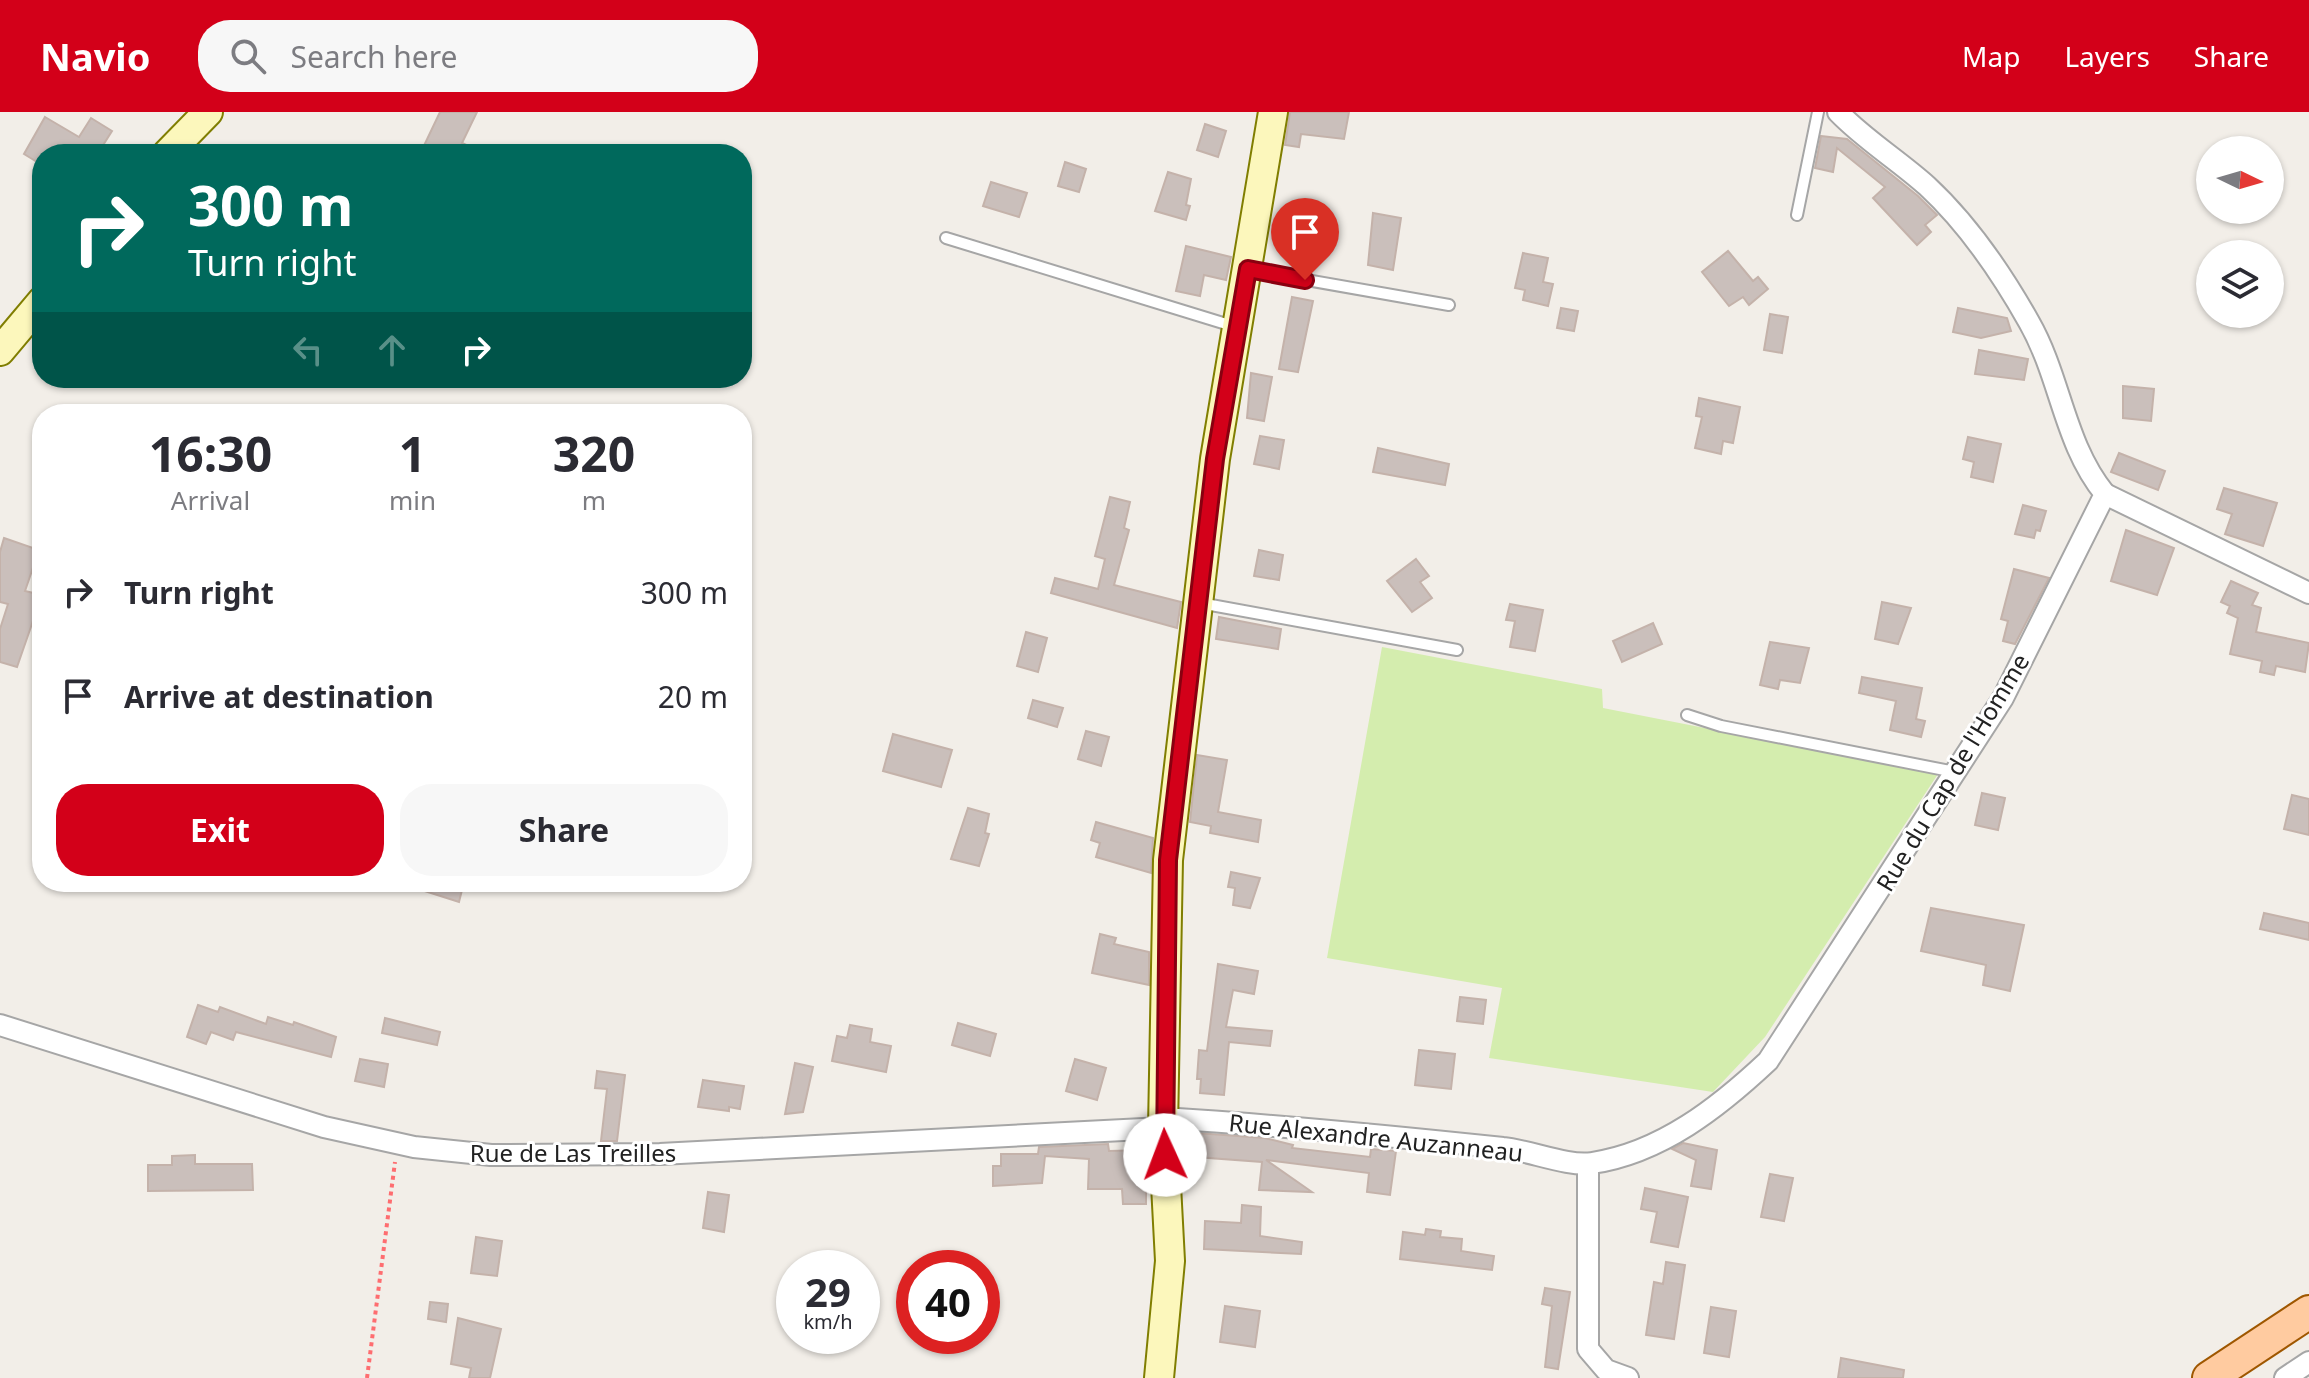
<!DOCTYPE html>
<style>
body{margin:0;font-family:"Noto Sans",sans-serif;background:#f7f7f7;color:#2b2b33;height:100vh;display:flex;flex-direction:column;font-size:30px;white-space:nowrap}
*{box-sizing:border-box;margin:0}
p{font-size:26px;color:#7c7c81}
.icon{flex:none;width:44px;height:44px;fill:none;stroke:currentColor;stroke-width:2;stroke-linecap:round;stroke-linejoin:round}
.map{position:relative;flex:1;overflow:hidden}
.details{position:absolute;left:32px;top:292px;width:720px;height:488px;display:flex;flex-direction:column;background:#fff;border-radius:32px;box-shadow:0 2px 6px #0004}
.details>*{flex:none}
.guide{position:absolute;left:32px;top:32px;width:720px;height:244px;border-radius:32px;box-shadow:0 2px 6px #0004;background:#00695c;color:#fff;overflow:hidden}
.needle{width:52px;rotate:95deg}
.buttons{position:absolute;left:2196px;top:24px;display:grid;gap:16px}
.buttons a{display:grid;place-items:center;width:88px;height:88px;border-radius:50%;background:#fff;box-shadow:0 2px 6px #0004;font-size:40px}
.speed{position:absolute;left:776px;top:1138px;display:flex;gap:16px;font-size:40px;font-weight:700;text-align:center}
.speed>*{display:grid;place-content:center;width:104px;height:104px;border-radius:50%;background:#fff;box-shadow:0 2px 6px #0004;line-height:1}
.speed small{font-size:20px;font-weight:400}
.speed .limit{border:12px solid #d22;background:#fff;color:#111}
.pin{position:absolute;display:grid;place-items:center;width:68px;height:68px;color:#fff;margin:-82px -34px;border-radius:50% 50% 50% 0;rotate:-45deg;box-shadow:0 0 8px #0007}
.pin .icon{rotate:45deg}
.me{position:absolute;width:88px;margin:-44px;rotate:358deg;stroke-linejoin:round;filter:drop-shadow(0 0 6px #0008)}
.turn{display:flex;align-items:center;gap:28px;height:168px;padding:0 24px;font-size:36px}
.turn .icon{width:104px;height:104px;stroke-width:2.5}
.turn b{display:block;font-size:56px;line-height:68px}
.lanes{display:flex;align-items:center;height:76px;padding:0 24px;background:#0003;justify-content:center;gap:40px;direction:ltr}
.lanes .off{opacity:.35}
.eta{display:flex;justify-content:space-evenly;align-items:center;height:136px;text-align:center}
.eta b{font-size:48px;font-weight:700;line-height:56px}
.cta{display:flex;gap:16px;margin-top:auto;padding:16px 24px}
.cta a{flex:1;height:92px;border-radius:32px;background:#d30019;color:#fff;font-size:32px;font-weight:700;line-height:92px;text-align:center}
.cta a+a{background:#f7f7f7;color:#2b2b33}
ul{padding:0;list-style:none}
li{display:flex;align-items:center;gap:24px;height:104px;padding:0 24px}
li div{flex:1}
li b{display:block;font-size:30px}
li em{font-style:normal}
header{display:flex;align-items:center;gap:48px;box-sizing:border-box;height:112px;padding:0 40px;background:#d30019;color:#fff}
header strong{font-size:38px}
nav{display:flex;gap:44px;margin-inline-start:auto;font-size:28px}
.search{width:560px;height:72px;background:#f7f7f7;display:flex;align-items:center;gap:20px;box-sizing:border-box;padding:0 28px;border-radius:32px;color:#7c7c81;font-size:30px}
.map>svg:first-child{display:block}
</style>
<header>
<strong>Navio</strong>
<div class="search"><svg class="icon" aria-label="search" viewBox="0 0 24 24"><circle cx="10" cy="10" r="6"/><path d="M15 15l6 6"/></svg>Search here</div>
<nav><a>Map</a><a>Layers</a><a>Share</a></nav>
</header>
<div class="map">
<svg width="2309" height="1266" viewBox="0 0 2309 1266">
<rect width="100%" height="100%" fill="#f2eee8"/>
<polygon fill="#d4edae" points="1382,535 1602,577 1603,596 1938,662 1765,925 1713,980 1489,946 1502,876 1327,846"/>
<g fill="#cabfbb" stroke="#c4b2aa" stroke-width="2">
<polygon points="440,0 477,0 462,31 486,42 420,42"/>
<polygon points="1290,0 1349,0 1344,27 1301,22 1299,35 1285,33"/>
<polygon points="45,5 79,25 91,6 112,19 100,38 107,42 42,42 42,53 24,42"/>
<polygon points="1205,12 1226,19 1218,45 1197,38"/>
<polygon points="1821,24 1847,27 1918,84 1937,103 1925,113 1931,120 1917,133 1873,86 1885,75 1837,36 1833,60 1815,56"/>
<polygon points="1065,50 1086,57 1079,80 1058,74"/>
<polygon points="1168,60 1191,67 1186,93 1190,94 1186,108 1155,99"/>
<polygon points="991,70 1027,81 1019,105 983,94"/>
<polygon points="1373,101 1401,106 1393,158 1368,153"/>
<polygon points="1186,134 1231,145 1226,168 1204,163 1200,184 1176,179"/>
<polygon points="1728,139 1753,169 1758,165 1768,177 1749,193 1743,185 1729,194 1702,160"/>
<polygon points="1523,141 1548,146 1543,170 1553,172 1548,194 1523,188 1525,178 1515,176"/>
<polygon points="1292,185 1313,189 1298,260 1279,257"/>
<polygon points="1561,196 1578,199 1574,219 1557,216"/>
<polygon points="1958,196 2007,206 2011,219 1981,226 1953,220"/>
<polygon points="1770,202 1788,205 1782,241 1764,238"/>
<polygon points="1979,238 2028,247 2024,268 1975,262"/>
<polygon points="1251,261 1272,265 1264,309 1247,306"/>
<polygon points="2123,274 2154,277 2151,309 2123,306"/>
<polygon points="1699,286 1740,295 1733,331 1723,329 1721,342 1695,336 1702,305 1696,304"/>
<polygon points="1260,324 1284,328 1279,357 1254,352"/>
<polygon points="1968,325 2001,332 1993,370 1971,365 1974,350 1963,347"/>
<polygon points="1378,336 1449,352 1445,373 1373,360"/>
<polygon points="2119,341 2165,359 2158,378 2111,360"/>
<polygon points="2224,376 2277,391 2263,434 2225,422 2232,402 2217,397"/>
<polygon points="1110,385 1130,390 1124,416 1129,418 1114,473 1181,490 1177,516 1051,481 1055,466 1098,477 1105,447 1095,444"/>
<polygon points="2023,393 2046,399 2040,419 2036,418 2034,426 2015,422"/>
<polygon points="2126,418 2174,436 2157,483 2111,469"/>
<polygon points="4,426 39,438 25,479 42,483 17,555 0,550 0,517 8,492 0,490 0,440"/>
<polygon points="1259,438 1283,443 1279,468 1254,464"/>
<polygon points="1416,447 1429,464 1420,470 1432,486 1412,500 1387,469"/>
<polygon points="2014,457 2049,466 2015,532 2003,529 2008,509 2001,507"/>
<polygon points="2231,469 2258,481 2252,493 2261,496 2256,520 2309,531 2305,560 2276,554 2274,563 2260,560 2262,549 2230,542 2238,506 2227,501 2230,494 2221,490"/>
<polygon points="1882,490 1911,496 1898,532 1875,527"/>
<polygon points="1510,492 1543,498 1535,539 1510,535 1515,509 1506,508"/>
<polygon points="1219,505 1281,517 1278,537 1216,527"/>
<polygon points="1653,511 1662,532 1622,550 1613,529"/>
<polygon points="1026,520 1047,526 1038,560 1017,554"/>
<polygon points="1770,530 1809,536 1800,571 1780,568 1778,577 1760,573"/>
<polygon points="1862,565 1922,576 1916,607 1925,609 1921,625 1890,618 1896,589 1859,581"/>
<polygon points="1033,588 1063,596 1057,615 1028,606"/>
<polygon points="1086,619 1109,625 1101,654 1078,647"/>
<polygon points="893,622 952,638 941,675 883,659"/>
<polygon points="1197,643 1227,648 1218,700 1261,708 1258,730 1210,721 1211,714 1190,710"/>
<polygon points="1982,681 2005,686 1998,718 1975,713"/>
<polygon points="2292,683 2309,687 2309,723 2284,717"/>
<polygon points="968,696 989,702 985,721 989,722 979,754 951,747"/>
<polygon points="1096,710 1153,726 1151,761 1096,745 1100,731 1091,728"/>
<polygon points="1231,760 1260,766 1250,796 1233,793 1235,776 1228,775"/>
<polygon points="407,770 464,770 459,790 406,773"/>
<polygon points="1931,796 2024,813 2010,879 1983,873 1986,853 1921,839"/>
<polygon points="2264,801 2309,811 2309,828 2260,817"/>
<polygon points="1100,822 1116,826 1114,832 1149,840 1149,873 1092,861"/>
<polygon points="1218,852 1258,859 1254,882 1233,878 1226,915 1272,919 1270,934 1229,930 1224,983 1200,981 1201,967 1197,967 1199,938 1207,939"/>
<polygon points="1460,885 1486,888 1483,912 1457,909"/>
<polygon points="198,893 218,900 220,895 266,912 268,905 293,913 294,910 336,925 331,945 236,920 233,928 211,920 206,932 187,925"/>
<polygon points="385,906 440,920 437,933 382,921"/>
<polygon points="958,911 996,922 990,944 952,933"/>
<polygon points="850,913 872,917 870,930 891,934 886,960 832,949 837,924 847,926"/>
<polygon points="1419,938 1455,942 1451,977 1415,973"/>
<polygon points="360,947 388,952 384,975 355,969"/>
<polygon points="1075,947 1106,956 1097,988 1066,979"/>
<polygon points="795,951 813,955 803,1000 785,1002"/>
<polygon points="597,959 625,963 617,1029 601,1029 607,977 595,976"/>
<polygon points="703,968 744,974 740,997 729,995 729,999 698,995"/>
<polygon points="1183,1020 1265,1026 1293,1033 1292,1036 1370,1045 1371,1037 1396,1039 1390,1083 1367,1080 1369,1061 1266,1048 1312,1080 1259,1078 1262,1050 1182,1044"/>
<polygon points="1683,1031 1717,1038 1711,1077 1691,1074 1696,1048 1672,1037"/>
<polygon points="1108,1032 1109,1039 1146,1038 1146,1092 1123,1092 1122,1077 1088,1077 1089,1047 1045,1044 1042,1071 993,1074 993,1054 1001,1054 1001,1042 1038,1042 1039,1035"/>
<polygon points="195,1043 195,1052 252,1052 253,1078 148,1079 148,1053 172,1053 172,1044"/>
<polygon points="1770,1062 1793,1066 1784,1109 1761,1105"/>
<polygon points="1645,1076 1688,1085 1678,1135 1651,1130 1657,1100 1641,1097"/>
<polygon points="708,1080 729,1083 724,1120 703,1116"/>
<polygon points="1242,1093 1261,1095 1260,1124 1302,1130 1301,1142 1204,1137 1205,1109 1241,1111"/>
<polygon points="1426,1117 1441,1119 1440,1125 1462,1127 1461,1139 1494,1144 1492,1158 1400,1147 1403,1120 1425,1123"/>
<polygon points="476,1125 502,1129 497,1164 471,1161"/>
<polygon points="1666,1150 1685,1153 1674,1227 1646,1223 1654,1170 1663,1172"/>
<polygon points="1545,1176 1570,1180 1558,1257 1545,1255 1552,1194 1542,1192"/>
<polygon points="430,1190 448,1192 446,1210 428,1207"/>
<polygon points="1225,1194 1260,1199 1255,1235 1220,1230"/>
<polygon points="1711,1195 1736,1199 1729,1245 1704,1241"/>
<polygon points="458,1206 501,1217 490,1266 469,1266 471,1256 451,1252"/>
<polygon points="1841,1246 1904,1258 1903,1266 1838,1266"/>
</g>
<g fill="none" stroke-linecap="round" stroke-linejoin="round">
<g stroke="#a6a6a6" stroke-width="14">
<g id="lane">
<polyline points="1797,103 1818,0"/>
<polyline points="946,126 1236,215"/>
<polyline points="1250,158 1449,193"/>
<polyline points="1200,491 1457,538"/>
<polyline points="1687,603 1721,614 1955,660"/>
</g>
</g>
<g stroke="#a6a6a6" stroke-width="24">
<g id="street">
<polyline points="2105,382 2309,481"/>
<polyline points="0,913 324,1015 414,1035 491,1043 660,1042 1163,1016"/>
<path d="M1163,1006C1277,1013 1390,1024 1503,1036C1528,1038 1568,1055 1592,1051C1661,1041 1719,995 1768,949L2003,586L2105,382C2064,332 2061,266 2029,210C2002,162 1968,112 1927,74C1898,48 1865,28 1838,0"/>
<polyline points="1588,1052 1588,1237 1606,1258 1628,1266"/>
<polyline points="2285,1266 2309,1250"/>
</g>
</g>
<g stroke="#807e01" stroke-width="32">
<g id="secondary">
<polyline points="167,42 208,0"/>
<polyline points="0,239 42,189"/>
<polyline points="1159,1266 1170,1149 1163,1016 1168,748 1215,347 1273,0"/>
</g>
</g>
<g stroke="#9f5700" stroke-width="36">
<polyline id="primary" points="2209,1266 2309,1200"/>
</g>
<polyline stroke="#fe6d70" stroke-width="4" stroke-dasharray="4 4" stroke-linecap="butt" points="367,1266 395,1050"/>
<use href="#lane" stroke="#fff" stroke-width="10"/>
<use href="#street" stroke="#fff" stroke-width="20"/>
<use href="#secondary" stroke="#fcf7bc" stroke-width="28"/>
<use href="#primary" stroke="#ffcba0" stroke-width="32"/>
</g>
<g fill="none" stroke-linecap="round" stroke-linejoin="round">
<g stroke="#890010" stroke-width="20">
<polyline id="route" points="1165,1043 1168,748 1215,347 1248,157 1305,168"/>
</g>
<use href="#route" stroke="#d30019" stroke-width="14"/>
</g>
<g text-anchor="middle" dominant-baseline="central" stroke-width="6" stroke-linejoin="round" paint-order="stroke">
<g font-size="24" fill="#222" stroke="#fff">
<text transform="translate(1952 660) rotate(-59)">Rue du Cap de l'Homme</text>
<text transform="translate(1376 1025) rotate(6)">Rue Alexandre Auzanneau</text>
<text x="573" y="1040">Rue de Las Treilles</text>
</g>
</g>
</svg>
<div class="buttons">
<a><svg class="needle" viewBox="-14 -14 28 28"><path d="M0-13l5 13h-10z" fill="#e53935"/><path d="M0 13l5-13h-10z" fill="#7c7c81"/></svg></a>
<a><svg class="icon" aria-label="layers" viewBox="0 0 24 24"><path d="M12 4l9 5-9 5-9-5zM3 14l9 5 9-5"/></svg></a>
</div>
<div class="speed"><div>29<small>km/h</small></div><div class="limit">40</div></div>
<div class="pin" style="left:1305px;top:168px;background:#d93025"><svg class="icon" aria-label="arrive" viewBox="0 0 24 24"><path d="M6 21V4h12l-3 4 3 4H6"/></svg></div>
<svg class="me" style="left:1165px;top:1043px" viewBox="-20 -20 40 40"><circle r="19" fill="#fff"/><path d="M0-13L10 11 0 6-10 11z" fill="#d30019"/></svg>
<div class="guide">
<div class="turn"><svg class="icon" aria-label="right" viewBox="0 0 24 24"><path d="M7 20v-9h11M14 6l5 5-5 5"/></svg><div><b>300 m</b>Turn right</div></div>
<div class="lanes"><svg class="icon off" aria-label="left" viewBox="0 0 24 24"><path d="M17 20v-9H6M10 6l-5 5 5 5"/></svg><svg class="icon off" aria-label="ahead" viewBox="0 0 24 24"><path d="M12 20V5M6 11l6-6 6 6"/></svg><svg class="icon" aria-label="right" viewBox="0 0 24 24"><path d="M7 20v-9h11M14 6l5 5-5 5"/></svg></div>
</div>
<section class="details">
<div class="eta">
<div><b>16:30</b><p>Arrival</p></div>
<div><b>1</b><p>min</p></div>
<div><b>320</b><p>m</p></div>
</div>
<ul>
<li><svg class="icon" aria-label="right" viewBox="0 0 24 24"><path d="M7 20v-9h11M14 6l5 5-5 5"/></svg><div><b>Turn right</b></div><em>300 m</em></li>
<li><svg class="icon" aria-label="arrive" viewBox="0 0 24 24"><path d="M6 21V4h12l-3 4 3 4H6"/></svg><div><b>Arrive at destination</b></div><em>20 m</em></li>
</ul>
<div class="cta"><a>Exit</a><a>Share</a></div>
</section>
</div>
